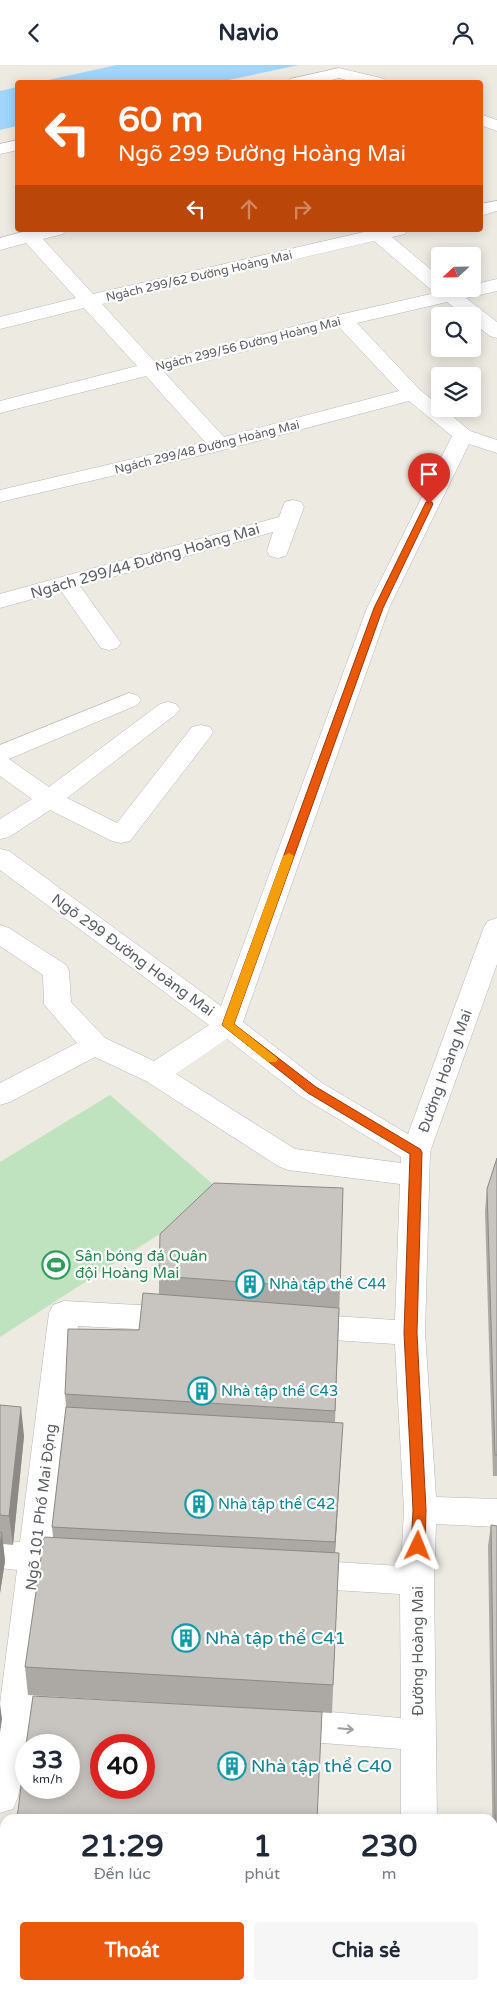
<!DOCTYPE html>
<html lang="vi">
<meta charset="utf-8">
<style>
body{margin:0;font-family:"Varela Round",sans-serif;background:#f6f6f7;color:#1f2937;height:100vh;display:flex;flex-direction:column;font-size:19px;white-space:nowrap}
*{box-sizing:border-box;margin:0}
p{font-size:16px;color:#747a83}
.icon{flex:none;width:28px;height:28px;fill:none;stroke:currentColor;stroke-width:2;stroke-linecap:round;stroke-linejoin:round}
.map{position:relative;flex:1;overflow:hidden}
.details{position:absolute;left:0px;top:1749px;width:498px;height:176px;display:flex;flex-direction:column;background:#fff;border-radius:15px 15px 0 0;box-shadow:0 2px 12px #0003}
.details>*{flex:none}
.banner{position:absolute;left:15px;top:15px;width:468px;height:152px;border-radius:5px;box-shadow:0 2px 12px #0003;background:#ea580c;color:#fff;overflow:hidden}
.needle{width:32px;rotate:248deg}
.controls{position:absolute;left:431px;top:182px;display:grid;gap:10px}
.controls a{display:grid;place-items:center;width:50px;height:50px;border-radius:5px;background:#fff;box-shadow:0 2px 12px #0003;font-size:25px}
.speed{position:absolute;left:15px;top:1669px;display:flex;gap:10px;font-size:25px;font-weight:700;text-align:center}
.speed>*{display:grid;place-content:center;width:65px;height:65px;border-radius:50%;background:#fff;box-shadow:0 2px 12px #0003;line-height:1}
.speed small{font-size:12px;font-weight:400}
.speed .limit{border:8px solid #d22;background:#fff;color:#111}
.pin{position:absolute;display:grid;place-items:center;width:42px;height:42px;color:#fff;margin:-51px -21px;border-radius:50% 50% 50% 0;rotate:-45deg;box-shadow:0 0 5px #0007}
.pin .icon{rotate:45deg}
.me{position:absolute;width:55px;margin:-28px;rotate:2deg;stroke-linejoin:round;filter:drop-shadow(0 0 4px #0008)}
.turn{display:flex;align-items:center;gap:18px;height:105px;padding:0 20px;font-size:22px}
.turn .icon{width:65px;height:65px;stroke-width:2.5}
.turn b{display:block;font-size:35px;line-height:42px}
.lanes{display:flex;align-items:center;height:48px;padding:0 20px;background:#0003;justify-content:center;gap:25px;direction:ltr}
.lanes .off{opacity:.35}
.eta{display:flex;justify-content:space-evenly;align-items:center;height:85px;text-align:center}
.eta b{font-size:30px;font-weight:700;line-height:35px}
.action{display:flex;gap:10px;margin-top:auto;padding:10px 20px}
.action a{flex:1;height:58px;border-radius:5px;background:#ea580c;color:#fff;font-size:20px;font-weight:700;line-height:58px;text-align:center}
.action a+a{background:#f6f6f7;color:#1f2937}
header{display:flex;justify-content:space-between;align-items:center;height:65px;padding:0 20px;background:#fff;font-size:22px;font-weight:700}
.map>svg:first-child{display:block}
</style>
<header><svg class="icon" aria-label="back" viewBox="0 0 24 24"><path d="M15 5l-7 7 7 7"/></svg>Navio<svg class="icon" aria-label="person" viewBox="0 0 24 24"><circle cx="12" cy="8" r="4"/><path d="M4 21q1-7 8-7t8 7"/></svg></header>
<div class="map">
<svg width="497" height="1924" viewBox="0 0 497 1924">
<rect width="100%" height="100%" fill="#eceae1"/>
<polygon fill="#bfe3be" points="110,1030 223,1128 0,1272 0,1097"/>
<g fill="#a2d5fb">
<polygon points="117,0 299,0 219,17 39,17"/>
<polygon points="17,22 17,61 0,65 0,26"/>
</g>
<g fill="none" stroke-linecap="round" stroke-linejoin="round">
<g stroke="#b4b7bc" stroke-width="1">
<g id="minor">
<polygon points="339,3 385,14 387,18 357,18 339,13 320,18 288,18 290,14"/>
<polygon points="480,49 497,55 497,66 480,60"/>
<polygon points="18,75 18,85 0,89 0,79"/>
<polygon points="497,136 497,146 480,151 480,139"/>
<path d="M30,165H65L63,169L43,174L93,229L364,167L363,165H407L405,169L392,172L440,212V224H472V220L497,214V226L466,233L497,257V273L490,271L472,257V251H465L447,237L357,258L420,325L440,341V344H444L470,366L497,375V388L469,379L389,543L243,957L322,1018L408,1069L484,862L488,856L497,853V899L430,1087L425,1268L436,1432L497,1434V1462L436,1459L434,1516L437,1754H401V1684L283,1675L271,1670L265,1659L271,1648L283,1643L401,1653L400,1529L301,1523L289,1519L284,1509L289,1499L301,1495L401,1501L404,1445L395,1279L302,1273L291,1269L287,1261L291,1253L302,1249L395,1255L400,1119L288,1105L278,1101L146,1016L95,992L10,1037L0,1040V1018L77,978L44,939L43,910L0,881V860L9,863L66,900L69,906L71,937L105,973L154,996L209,960L0,805V784L9,786L221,941L367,543L452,371L409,336L219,386L0,437V425L205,377L146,311L0,348V336L137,301L84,243L0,264V252L76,233L26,178L0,185V173ZM374,176L435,228L343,249L155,297L102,239ZM339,262L399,326L224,372L164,307ZM227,974L302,1032L401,1092V1098L295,1084L176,1009Z"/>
<polygon points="293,435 301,437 304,442 286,491 278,493 270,491 267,486 273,467 80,521 121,578 117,583 109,585 101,583 61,526 0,543 0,529 279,452 285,437"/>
<polygon points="129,628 137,630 141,635 137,640 9,694 49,722 160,639 168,637 176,639 180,644 176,649 67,733 117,758 192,662 201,660 210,662 213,667 210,672 130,776 121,778 112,776 50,745 9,772 0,774 0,754 32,734 0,711 0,680"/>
<polygon points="64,1236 176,1242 187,1246 191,1254 187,1262 176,1266 78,1261 53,1481 63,1484 68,1494 63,1504 50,1508 36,1637 18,1732 13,1744 0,1748 0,1639 17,1505 0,1503 0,1475 20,1477 49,1248 53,1240"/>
<polygon points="0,1780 5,1781 5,1815 0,1814"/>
<rect x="401" y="1920" width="38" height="4"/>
</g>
</g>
<use href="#minor" fill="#fff" fill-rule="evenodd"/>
</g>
<g fill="#aca9a4">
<polygon points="497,1093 497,1411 493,1411 485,1146 487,1124"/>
<polygon points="159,1211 340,1224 335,1357 343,1358 335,1488 339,1488 332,1648 28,1630 25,1602 53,1472 52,1462 66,1342 65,1329 139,1265 159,1229"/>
<polygon points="0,1340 24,1371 13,1480 3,1479 5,1496 0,1528"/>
<polygon points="491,1460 497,1461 497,1924 495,1924 488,1481"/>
<polygon points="35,1920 331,1920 331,1924 36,1924"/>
</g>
<g fill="#8c8986">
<polygon points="21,1342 24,1371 13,1480 9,1451"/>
<polygon points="343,1358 341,1387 334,1505 335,1477"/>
<polygon points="2,1468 5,1496 0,1528 0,1480"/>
<polygon points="0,1639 2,1654 0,1668"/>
</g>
<g fill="#c8c4bf" stroke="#8c8986" fill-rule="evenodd">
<polygon points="497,1093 497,1390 495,1390 487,1124"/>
<polygon points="214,1118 343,1123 340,1224 159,1211 160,1169"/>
<polygon points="143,1228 339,1243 335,1346 65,1329 68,1264 139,1265"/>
<polygon points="0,1340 21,1342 9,1451 0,1450"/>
<polygon points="66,1342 343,1358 335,1477 52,1462"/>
<polygon points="491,1460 497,1461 497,1877"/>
<polygon points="0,1467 2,1468 0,1480"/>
<polygon points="44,1472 339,1488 333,1620 25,1602"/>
<path d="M33,1631L322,1647L317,1754H17L26,1681V1722H69V1680H26ZM101,1680H144V1722H101Z"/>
<polygon points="226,1920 331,1920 331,1924 281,1924"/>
</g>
<defs><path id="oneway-shaft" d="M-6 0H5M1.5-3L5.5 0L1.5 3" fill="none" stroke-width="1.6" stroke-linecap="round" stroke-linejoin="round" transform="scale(1.25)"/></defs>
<use stroke="#9c9ea1" href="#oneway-shaft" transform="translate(346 1664) rotate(5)"/>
<polygon fill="#ea580c" stroke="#983908" points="426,437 432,437 433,439 383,543 234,959 316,1022 420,1084 422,1087 417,1268 426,1445 425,1481 423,1485 418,1487 414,1485 411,1481 413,1445 404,1268 410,1089 308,1028 222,960 374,543"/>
<polygon fill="#f59e0b" points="289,788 294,791 234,959 276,992 278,994 276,997 268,997 222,960 283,791"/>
<defs>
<g id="stadium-ring" transform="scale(1.4375)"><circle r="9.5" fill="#fff" stroke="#2e9e5b" stroke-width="1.5"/><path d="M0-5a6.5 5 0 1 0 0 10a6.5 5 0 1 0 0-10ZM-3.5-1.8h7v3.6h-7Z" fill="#2e9e5b"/></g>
<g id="building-ring" transform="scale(1.4375)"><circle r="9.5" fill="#fff" stroke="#0f9aa8" stroke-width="1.5"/><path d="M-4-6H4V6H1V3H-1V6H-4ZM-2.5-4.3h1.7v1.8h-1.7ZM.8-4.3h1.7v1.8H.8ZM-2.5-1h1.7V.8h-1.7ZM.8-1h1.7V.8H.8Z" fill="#0f9aa8"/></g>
</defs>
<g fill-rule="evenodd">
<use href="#stadium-ring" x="56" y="1200"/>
<use href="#building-ring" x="250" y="1219"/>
<use href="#building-ring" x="202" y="1326"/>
<use href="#building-ring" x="199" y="1439"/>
<use href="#building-ring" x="186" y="1573"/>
<use href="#building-ring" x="232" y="1701"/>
</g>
<g text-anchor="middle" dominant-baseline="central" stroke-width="4.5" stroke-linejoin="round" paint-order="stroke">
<g font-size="12" fill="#5a5d62" stroke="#fff">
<text transform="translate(199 211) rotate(-13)">Ngách 299/62 Đường Hoàng Mai</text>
<text transform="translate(248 279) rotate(-14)">Ngách 299/56 Đường Hoàng Mai</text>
<text transform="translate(207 382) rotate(-14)">Ngách 299/48 Đường Hoàng Mai</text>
</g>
<g font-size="15" fill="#5a5d62" stroke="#fff">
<text transform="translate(145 496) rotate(-16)">Ngách 299/44 Đường Hoàng Mai</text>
<text transform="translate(133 890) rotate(36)">Ngõ 299 Đường Hoàng Mai</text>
<text transform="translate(445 1006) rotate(-70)">Đường Hoàng Mai</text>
<text transform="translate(41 1442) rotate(-83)">Ngõ 101 Phố Mai Động</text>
<text transform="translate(418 1586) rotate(-90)">Đường Hoàng Mai</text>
</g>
<g font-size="15" fill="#27864d" stroke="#fff" text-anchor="start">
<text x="75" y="1191">Sân bóng đá Quân<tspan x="75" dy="17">đội Hoàng Mai</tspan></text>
</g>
<g font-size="15" fill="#0d838f" stroke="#fff" text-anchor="start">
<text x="269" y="1219">Nhà tập thể C44</text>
<text x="221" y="1326">Nhà tập thể C43</text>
<text x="218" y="1439">Nhà tập thể C42</text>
</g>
<g font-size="18" fill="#0d838f" stroke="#fff" text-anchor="start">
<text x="205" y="1573">Nhà tập thể C41</text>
<text x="251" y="1701">Nhà tập thể C40</text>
</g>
</g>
</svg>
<div class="controls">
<a><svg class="needle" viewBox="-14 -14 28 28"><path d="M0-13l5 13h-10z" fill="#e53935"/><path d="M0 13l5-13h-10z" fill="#747a83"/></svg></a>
<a><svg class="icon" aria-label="search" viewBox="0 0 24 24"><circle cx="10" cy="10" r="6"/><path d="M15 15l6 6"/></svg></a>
<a><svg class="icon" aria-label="layers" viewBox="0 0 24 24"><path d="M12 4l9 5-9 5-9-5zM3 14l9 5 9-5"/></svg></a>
</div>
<div class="speed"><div>33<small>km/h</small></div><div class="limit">40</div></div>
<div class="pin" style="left:429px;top:439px;background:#d93025"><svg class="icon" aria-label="arrive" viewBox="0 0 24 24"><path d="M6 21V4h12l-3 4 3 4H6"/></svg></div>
<svg class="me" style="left:418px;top:1481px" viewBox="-20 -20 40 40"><path d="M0-17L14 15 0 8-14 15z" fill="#ea580c" stroke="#fff" stroke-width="4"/></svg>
<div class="banner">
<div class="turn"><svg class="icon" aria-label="left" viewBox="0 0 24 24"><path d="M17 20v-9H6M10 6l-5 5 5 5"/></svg><div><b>60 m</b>Ngõ 299 Đường Hoàng Mai</div></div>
<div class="lanes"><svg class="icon" aria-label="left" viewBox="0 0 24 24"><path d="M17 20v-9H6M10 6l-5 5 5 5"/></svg><svg class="icon off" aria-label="ahead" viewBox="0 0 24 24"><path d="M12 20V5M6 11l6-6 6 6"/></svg><svg class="icon off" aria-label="right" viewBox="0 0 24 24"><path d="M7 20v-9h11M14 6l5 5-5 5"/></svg></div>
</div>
<section class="details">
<div class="eta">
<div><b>21:29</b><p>Đến lúc</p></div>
<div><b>1</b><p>phút</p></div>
<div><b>230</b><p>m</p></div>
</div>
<div class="action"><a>Thoát</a><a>Chia sẻ</a></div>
</section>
</div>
